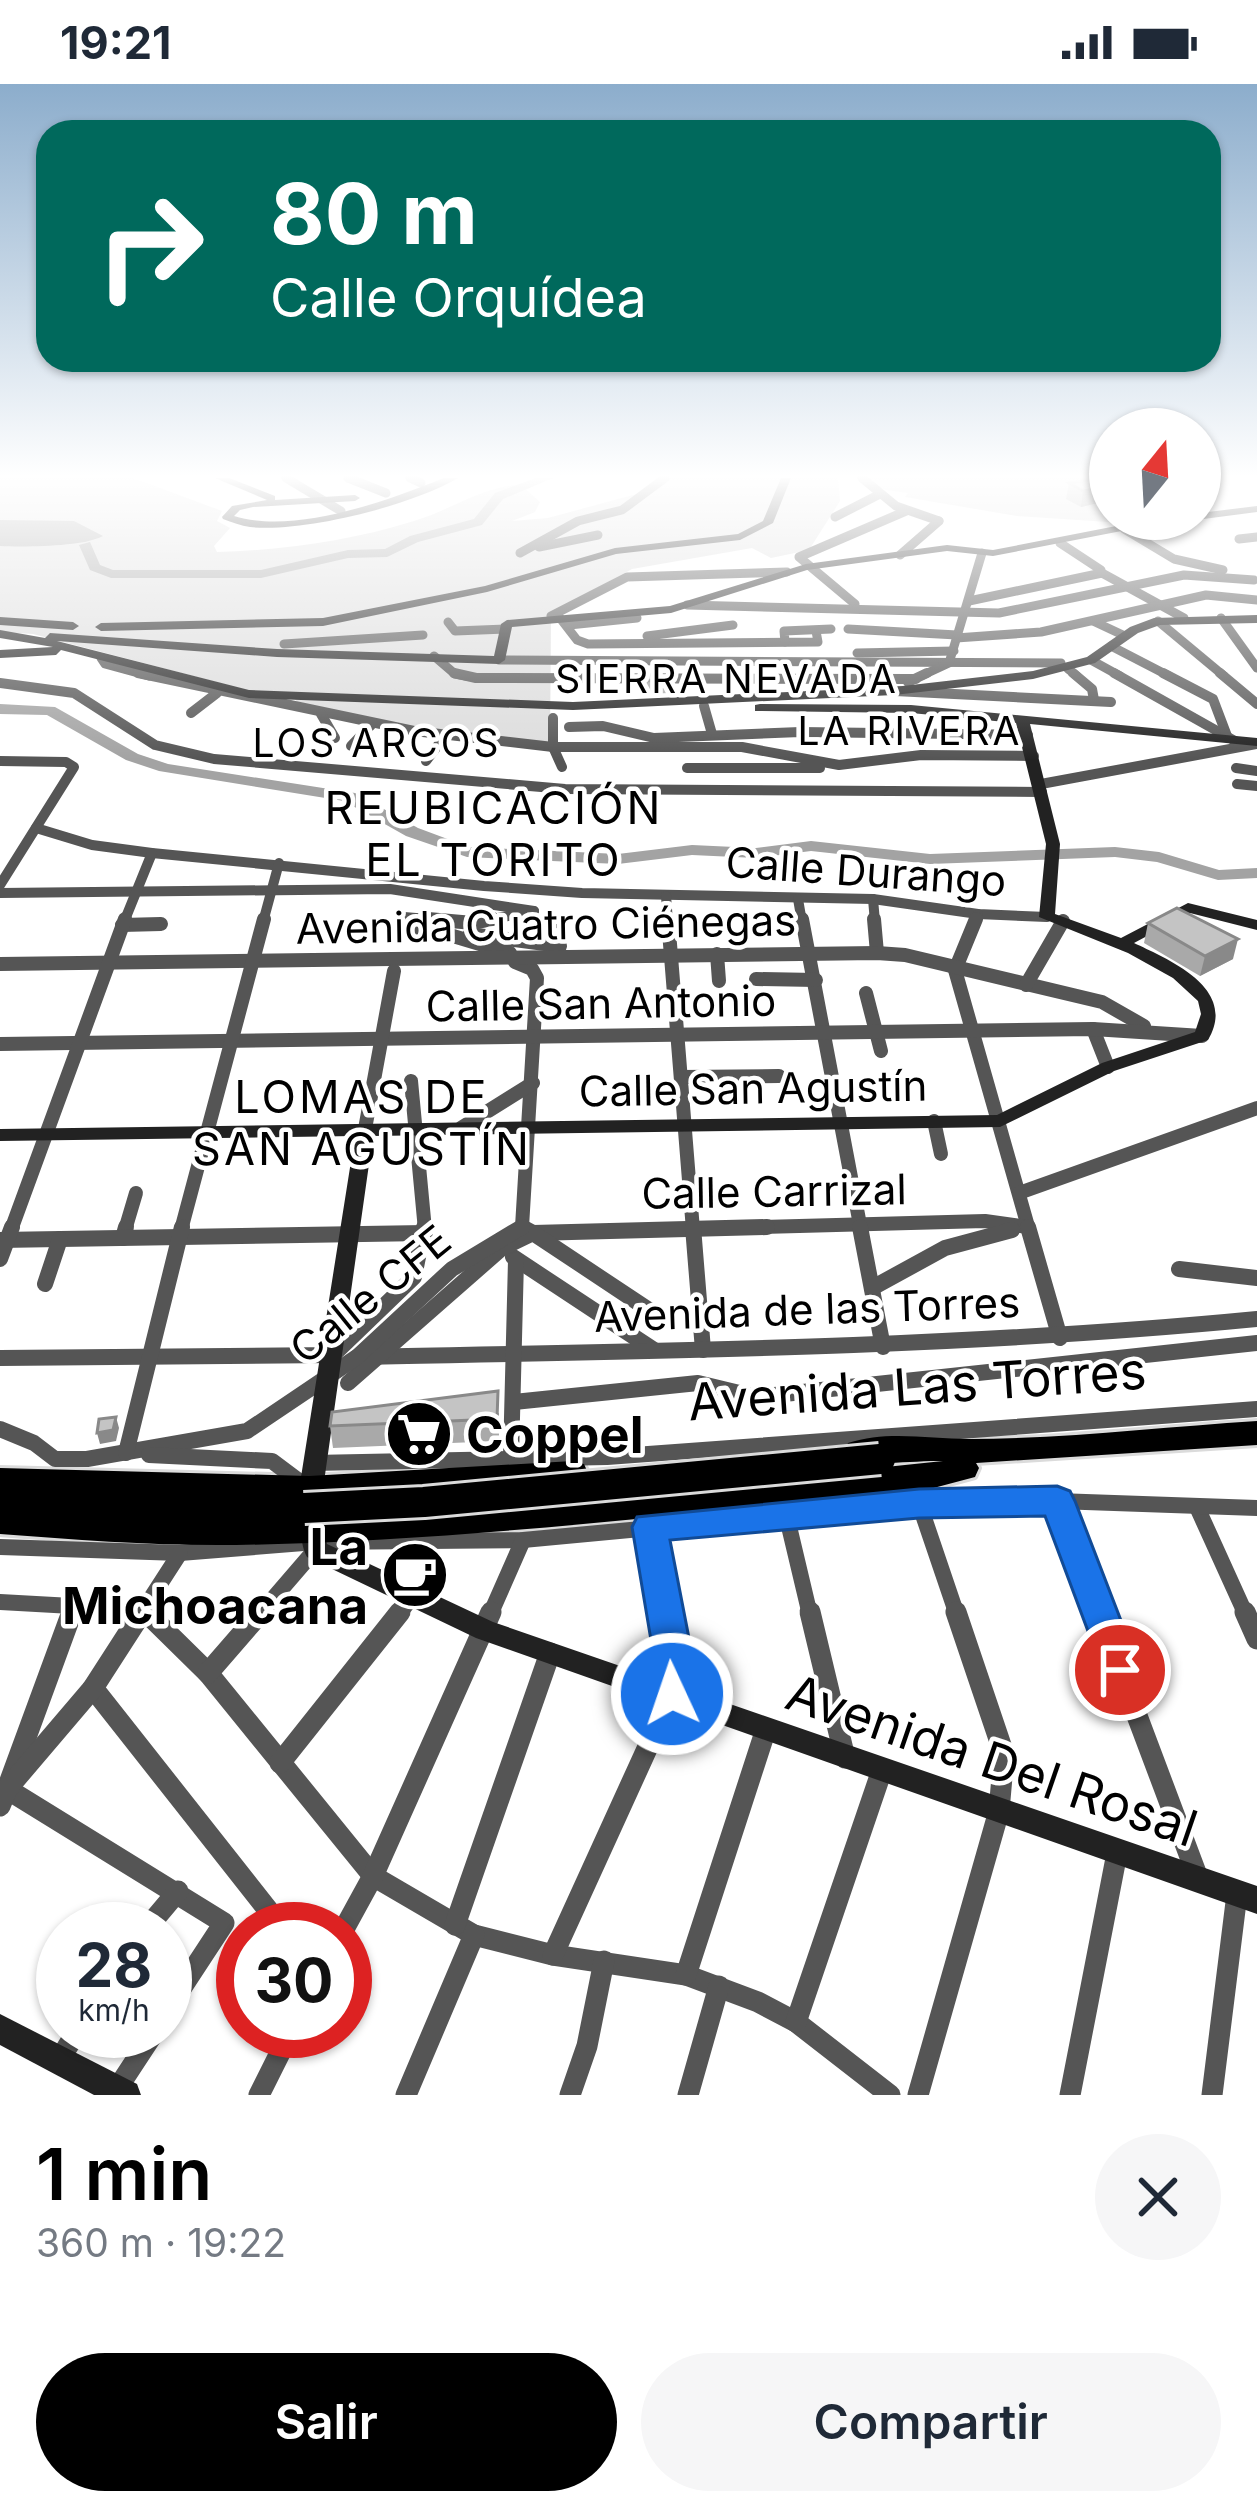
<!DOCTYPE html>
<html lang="es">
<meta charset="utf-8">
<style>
body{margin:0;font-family:Inter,sans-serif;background:#f6f6f7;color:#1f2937;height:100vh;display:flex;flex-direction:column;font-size:45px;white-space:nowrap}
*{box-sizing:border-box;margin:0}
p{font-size:39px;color:#747a83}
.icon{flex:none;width:66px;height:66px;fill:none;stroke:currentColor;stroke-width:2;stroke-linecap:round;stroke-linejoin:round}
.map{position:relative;height:2011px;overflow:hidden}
.drawer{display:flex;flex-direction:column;background:#fff;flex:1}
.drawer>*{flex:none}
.top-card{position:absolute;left:36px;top:36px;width:1185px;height:252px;border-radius:36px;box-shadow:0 3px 9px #0004;background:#00695c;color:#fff;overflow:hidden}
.needle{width:78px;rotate:18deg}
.tools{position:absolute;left:1089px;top:324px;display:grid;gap:24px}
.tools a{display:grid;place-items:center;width:132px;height:132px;border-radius:50%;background:#fff;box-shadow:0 3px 9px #0004;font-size:60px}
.speed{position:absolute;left:36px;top:1818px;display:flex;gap:24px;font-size:60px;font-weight:700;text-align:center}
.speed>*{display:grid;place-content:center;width:156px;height:156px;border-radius:50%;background:#fff;box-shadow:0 3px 9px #0004;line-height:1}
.speed small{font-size:30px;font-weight:400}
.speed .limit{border:18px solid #d22;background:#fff;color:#111}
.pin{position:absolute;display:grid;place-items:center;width:102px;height:102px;color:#fff;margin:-51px;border:6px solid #fff;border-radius:50%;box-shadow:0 3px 12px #0007}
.me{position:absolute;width:132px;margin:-66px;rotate:357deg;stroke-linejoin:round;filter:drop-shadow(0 0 9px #0008)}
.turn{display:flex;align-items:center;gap:42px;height:252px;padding:0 36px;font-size:54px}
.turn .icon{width:156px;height:156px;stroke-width:2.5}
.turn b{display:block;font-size:84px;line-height:102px}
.round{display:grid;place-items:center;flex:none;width:126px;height:126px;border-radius:63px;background:#f6f6f7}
.head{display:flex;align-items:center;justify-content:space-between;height:204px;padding:0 36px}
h1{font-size:72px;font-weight:600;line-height:90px;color:#000}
.cta{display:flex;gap:24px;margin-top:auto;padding:24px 36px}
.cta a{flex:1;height:138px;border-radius:72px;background:#000;color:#fff;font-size:48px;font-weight:600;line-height:138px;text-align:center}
.cta a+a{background:#f6f6f7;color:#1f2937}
.status{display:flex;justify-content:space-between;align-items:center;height:84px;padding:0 60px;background:#fff;direction:ltr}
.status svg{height:33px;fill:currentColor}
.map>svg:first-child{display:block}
</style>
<div class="status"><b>19:21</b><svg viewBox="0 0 49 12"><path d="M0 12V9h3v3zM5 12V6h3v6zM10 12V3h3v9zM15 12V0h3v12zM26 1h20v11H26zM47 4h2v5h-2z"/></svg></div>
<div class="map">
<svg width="1257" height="2011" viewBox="0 0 1257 2011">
<rect width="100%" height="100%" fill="#fff"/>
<g fill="#dcdcdc">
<path d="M0,394H133L222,427L217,437L230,444L214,462L217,468C284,466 350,457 414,437C449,427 485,401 521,401L540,418L535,428L512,437L548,434L655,405L660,394H838L840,417L809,466L771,474L752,464L632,485L551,529L550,662L389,643L304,625L292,612L266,611L33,550L0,548Z"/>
<polygon points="868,394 1110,394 1110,435 1192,435 1109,438 1017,432 905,413 908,409 873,404"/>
</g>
<path fill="#a3a3a3" d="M0,436L74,437L103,452C83,463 24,463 0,462Z"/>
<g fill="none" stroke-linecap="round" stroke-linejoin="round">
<g fill="#a3a3a3" fill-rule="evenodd">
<polygon points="536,394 553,394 503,415 482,441 418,458 387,473 348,474 261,494 111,494 90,486 79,461 90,458 100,481 113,486 261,486 348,466 385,465 410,452 474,435 495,409"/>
<polygon points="0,620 55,623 138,670 168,680 355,709 418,744 469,763 618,770 692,761 756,764 811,757 930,770 1115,763 1159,768 1219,786 1257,784 1257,794 1218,796 1157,778 1115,773 930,780 811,767 756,774 692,771 618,780 467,773 406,752 344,717 159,687 126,676 47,631 0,630"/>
</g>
<g stroke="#dbdbdb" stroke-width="6">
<path id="highway" d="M1257,1337V1361L976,1379L979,1384L975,1393L926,1406C696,1428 467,1457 236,1461C157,1462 79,1456 0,1450V1384L309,1392L573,1377L584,1380L588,1389L584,1398L573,1401L316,1417L320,1424L315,1432H347L579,1415L943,1377C915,1376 873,1383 848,1375L844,1367L848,1359C887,1346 929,1355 969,1355C1064,1355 1161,1343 1257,1337Z"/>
</g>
<g stroke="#555" stroke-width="9">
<polyline points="286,394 341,427"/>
<polyline points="348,394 386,409"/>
<polyline points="410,394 421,399"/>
<polyline points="862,394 896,422 939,437"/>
<polyline points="835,433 878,411"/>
<polyline points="1124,445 1174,475 1223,486"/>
<polyline points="1239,455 1257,453"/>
<polyline points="1060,459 1101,486"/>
<polyline points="539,463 598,451"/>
<polyline points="520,469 578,437 622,426 665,394"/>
<polyline points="900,471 939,437"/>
<polyline points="969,517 1102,489 1184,534"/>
<polyline points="855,520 799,473 906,427"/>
<polyline points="687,521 999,529 1184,491 1254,496"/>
<polyline points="551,532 627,493 787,488"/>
<polyline points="560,534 577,556 588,560 818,558 816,547"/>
<polyline points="1221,534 1257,584"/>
<polyline points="1093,537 1125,552"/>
<polyline points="1158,537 1224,592"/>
<polyline points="448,538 455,547 506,545"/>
<polyline points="569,541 637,534"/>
<polyline points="848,545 957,551"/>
<polyline points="647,552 733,541"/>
<polyline points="956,554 1041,548 1206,511 1257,516"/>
<polyline points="785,558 784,547 831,545"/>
<polyline points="284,560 423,551"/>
<polyline points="1111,562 1169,592"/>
<polyline points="857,569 954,567"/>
<polyline points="434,572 455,590 466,592"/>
<polyline points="101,574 105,580 149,592"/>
<polyline points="499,576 1061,579"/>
<polyline points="1091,576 1120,592"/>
<polyline points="1068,585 1077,592"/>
<polyline points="921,592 949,579 982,469"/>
</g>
<g stroke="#555" stroke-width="10">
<polyline points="138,589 414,647 553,663 742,663 839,681 921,671 1034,672"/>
<polyline points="454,589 476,594 916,595"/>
<polyline points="1073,589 1092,605 1094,616"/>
<polyline points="1114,589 1235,657"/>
<polyline points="1163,589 1213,615 1227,652"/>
<polyline points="1220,589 1257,620"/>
<polyline points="908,598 927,589"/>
<polyline points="0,599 74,609 155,661 214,675 565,705 1042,708"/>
<polyline points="895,607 1111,618"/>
<polyline points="704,622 712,650"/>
<polyline points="191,629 217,609"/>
<polyline points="321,630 335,654"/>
<polyline points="553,634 553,663 562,683"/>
<polyline points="569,643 603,642 654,654 800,648 1028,651"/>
<polyline points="351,662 373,639"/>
<polyline points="0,677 66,678 74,683 0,801"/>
<polyline points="426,677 445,652"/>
<polyline points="687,684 820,684"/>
<polyline points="1236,684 1257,687"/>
<polyline points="1041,700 1257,660"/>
<polyline points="1237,700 1257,702"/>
<polyline points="36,744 92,761 152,769 484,802 582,809 873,815 978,830 1047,833"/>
<polyline points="0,809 390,805 534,827"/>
<polyline points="666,812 668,838"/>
<polyline points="798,815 802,838"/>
<polyline points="873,815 875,838"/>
<polyline points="404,833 463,838"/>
<polyline points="124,838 152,769"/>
<polyline points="263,838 279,779"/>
<polyline points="478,838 534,827"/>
<polyline points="538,838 558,837"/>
<polyline points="975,838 978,830"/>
</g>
<g stroke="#555" stroke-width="14">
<polyline points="428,835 473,839 493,835"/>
<polyline points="668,835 693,1146"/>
<polyline points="802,835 861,1146"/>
<polyline points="874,835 877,869"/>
<polyline points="976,835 955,886 1029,1146"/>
<polyline points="521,839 558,837"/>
<polyline points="122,841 161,840"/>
<polyline points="404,848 453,852 510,869"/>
<polyline points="470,850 560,862"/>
<polyline points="717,870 719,897"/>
<polyline points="515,878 532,885 537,894 522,1143"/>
<polyline points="0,880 877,869 905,871 1102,918 1144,942"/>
<polyline points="756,895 816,896"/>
<polyline points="1026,901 1063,837"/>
<polyline points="866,909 881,967"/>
<polyline points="1093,945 1108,983"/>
<polyline points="0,960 1093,945 1202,952"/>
<polyline points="681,993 779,992"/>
<polyline points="411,997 425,1146"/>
<polyline points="934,1037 941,1070"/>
<polyline points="461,1044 533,999"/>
<polyline points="365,1045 394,887"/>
<polyline points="1019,1109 1257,1024"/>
<polyline points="522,1143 527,1146"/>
<polyline points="11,1146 125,835"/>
<polyline points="125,1146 136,1109"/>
<polyline points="181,1146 264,835"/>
<polyline points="517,1146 522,1143"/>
<polyline points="654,1146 985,1137 1028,1143"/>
</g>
<g stroke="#555" stroke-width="16">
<polyline points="522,1143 533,1149 767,1143"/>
<polyline points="693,1143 703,1266"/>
<polyline points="860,1143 883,1263"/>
<polyline points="1028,1143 1060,1254"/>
<polyline points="123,1154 126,1143"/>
<polyline points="0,1156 425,1149"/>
<polyline points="513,1173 654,1266"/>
<polyline points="0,1175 12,1143"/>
<polyline points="1179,1185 1257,1194"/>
<polyline points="45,1200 60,1155"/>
<polyline points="872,1204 945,1164 1012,1146"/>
<path d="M357,1273C658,1267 957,1264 1257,1235"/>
<polyline points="0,1274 333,1271 414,1193 424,1143"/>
<polyline points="348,1299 502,1164 533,1149 661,1234"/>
<polyline points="514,1318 698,1299 756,1313 1257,1259"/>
<polyline points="0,1345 34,1359 55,1375 87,1375 247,1347 357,1273 452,1185 522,1143"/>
<polyline points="126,1369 182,1143"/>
<polyline points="149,1371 272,1377 304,1401"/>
<polyline points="511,1373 516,1176"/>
<polyline points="313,1379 607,1373 1257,1325"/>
<polyline points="1057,1417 1100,1531"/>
<polyline points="919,1419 957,1531"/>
<polyline points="1197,1423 1246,1531"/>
<polyline points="787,1434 810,1531"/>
<polyline points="650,1443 666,1531"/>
<polyline points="0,1463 180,1469 316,1458 523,1456 919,1419 1057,1417 1257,1424"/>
<polyline points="0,1518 144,1526 149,1531"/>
<polyline points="71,1531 74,1522"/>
<polyline points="140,1531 180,1469"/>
<polyline points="259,1531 315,1466"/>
<polyline points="398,1531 412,1513"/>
<polyline points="490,1531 523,1456"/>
</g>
<g stroke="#555" stroke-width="21">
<polyline points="72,1528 7,1705 224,1839 165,1929"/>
<polyline points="146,1528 208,1589 373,1792 474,1851 553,1871 686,1891 758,1918 796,1938 890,2011"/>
<polyline points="810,1528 845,1674"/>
<polyline points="1098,1528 1198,1794"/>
<polyline points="1245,1528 1257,1555"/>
<polyline points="208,1589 261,1528"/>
<polyline points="93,1604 283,1845"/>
<polyline points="280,1679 400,1528"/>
<polyline points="0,1722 7,1705 93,1604 142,1528"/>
<polyline points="455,1841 550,1569"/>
<polyline points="146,1845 178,1807"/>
<polyline points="344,1845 373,1792 491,1528"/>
<polyline points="553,1871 672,1610 675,1580 665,1528"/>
<polyline points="686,1891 766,1645"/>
<polyline points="796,1938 882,1686"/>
<polyline points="60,1975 77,1947"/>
<polyline points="113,2011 155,1947"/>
<polyline points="259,2011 291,1947"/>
<polyline points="406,2011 474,1851"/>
<polyline points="570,2011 587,1962 604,1877"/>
<polyline points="688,2011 719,1902"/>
<polyline points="918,2011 999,1727 1004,1670 956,1528"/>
<polyline points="1070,2011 1117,1769"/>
<polyline points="1212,2011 1237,1810"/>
</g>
<g fill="#222" fill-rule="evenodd">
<path d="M215,394H229L275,412V416L355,411L360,414L355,417L253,423L240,426L234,432C294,451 387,417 444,394H458C413,421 303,449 250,443C241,442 232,438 223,435L222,433L232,422L267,416Z"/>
<polygon points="781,394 791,394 773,439 740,456 616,470 487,508 323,542 101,547 95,543 101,539 323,534 485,502 615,464 738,450 763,437"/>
<polygon points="1257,422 1257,428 1142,443 993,472 947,467 807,486 671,529 512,543 505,576 499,580 277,573 57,557 249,606 573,618 894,603 1033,587 1087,573 1130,543 1154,534 1257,531 1257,539 1160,541 1138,549 1095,579 1033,595 894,611 573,626 249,614 61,566 56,571 0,574 0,566 53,563 0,554 0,546 45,554 50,549 277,565 494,572 501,540 507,536 670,522 806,480 947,461 993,466 1142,437 1200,435 1200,429"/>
<polygon points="0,533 73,538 79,542 73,546 0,541"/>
<path d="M760,620L911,621L1257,654V662L1030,640L1060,760L1055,830L1121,854L1188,819L1257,836V846L1190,829L1134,859C1172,877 1238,905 1208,956L1114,987L1000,1043L373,1052L322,1412L318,1419L310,1421L302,1419L298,1412L355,1052L0,1057V1045L997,1031L1102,979L1195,948L1201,930L1198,917L1173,894L1128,869L1039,833L1046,760L1016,639L911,629L755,627V621Z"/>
<path d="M313,1429L321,1432L327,1460L493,1538L1257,1802V1830L476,1554L307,1473C301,1462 299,1444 305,1432Z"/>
<polygon points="0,1930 137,2000 141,2011 94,2011 0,1961"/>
</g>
<use href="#highway" fill="#000" fill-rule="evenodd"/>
<g stroke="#dbdbdb" stroke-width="36" stroke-linecap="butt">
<polyline id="highway-bridge" points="304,1424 424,1418 880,1375"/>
</g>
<use href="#highway-bridge" stroke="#000" stroke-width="30"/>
</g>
<g fill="#a9a9a9">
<polygon points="1069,399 1100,404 1098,419 1081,423 1066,415"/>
<polygon points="643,591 669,591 669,609 644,610"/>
<polygon points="1148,839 1233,875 1200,892 1144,859"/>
<polygon points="499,1329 499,1357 333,1364 330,1342"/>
<polygon points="425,1480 426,1485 419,1498 406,1492 406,1487"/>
</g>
<g fill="#898989">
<polygon points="1100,404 1098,419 1081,423 1083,407"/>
<polygon points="1238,855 1233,875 1200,892 1205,872"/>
<polygon points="116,1333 119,1344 116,1357 100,1360 97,1349"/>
</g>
<g fill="#c4c4c4" stroke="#898989" stroke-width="3">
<polygon points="1091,396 1100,404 1083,407 1069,399"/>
<polygon points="643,591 669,591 669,596 644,597"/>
<polygon points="1177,824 1238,855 1205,872 1148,839"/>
<polygon points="498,1307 497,1335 330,1342 332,1328"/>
<polygon points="116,1333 113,1346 97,1349 99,1335"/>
<polygon points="411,1476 425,1480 418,1493 406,1487"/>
</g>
<linearGradient id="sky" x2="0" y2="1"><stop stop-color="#8cadcc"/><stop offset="0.58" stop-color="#fff"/><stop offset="1" stop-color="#fff" stop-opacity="0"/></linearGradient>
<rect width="1257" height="676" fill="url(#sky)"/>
<polygon fill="#1a73e8" stroke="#114b97" stroke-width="3" points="1057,1402 1070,1407 1075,1417 1140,1586 1134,1598 1120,1603 1107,1598 1045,1432 919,1434 670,1456 694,1580 686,1622 672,1627 658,1622 653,1610 655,1580 632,1443 637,1433 919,1405"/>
<defs>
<g id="supermarket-disc" transform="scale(3.45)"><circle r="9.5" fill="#000" stroke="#fff"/><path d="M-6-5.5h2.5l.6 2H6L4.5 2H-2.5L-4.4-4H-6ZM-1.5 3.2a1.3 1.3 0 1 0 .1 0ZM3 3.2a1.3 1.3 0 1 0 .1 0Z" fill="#fff"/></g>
<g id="cafe-disc" transform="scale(3.45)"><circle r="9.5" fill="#000" stroke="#fff"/><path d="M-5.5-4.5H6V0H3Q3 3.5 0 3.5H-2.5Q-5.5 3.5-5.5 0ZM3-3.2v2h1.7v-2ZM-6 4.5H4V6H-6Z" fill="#fff"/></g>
</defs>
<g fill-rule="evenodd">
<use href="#supermarket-disc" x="419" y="1350"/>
<use href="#cafe-disc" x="415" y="1491"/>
</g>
<g text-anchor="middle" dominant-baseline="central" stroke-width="9" stroke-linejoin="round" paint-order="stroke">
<g font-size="39" letter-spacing="3" fill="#000" stroke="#fff">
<text x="727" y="594">SIERRA NEVADA</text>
<text x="910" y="646">LA RIVERA</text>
<text x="377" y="658">LOS ARCOS</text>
</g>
<g font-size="42" fill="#000" stroke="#fff">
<text transform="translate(866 787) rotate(4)">Calle Durango</text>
<text transform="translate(546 840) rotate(-1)">Avenida Cuatro Ciénegas</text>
<text transform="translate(601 919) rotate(-1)">Calle San Antonio</text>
<text transform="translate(753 1004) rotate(-1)">Calle San Agustín</text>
<text transform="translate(774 1107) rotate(-1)">Calle Carrizal</text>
<text transform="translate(370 1210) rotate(-39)">Calle CFE</text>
<text transform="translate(807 1225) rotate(-2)">Avenida de las Torres</text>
</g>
<g font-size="45" letter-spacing="3" fill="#000" stroke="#fff">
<text x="494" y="723">REUBICACIÓN<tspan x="494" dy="52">EL TORITO</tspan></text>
<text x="362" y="1012">LOMAS DE<tspan x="362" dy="52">SAN AGUSTÍN</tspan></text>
</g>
<g font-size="51" fill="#000" stroke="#fff">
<text transform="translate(917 1302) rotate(-4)">Avenida Las Torres</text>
<text transform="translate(992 1676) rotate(19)">Avenida Del Rosal</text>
</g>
<g font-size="51" font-weight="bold" fill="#000" stroke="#fff" text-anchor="start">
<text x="466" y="1350">Coppel</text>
<text x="368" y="1462" text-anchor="end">La<tspan x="368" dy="59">Michoacana</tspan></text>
</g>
</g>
</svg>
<div class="tools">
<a><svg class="needle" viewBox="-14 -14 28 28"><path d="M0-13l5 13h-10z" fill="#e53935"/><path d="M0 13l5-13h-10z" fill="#747a83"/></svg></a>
</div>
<div class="speed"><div>28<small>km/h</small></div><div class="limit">30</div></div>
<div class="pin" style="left:1120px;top:1586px;background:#d93025"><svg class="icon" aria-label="arrive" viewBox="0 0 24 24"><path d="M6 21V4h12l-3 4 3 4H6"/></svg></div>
<svg class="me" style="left:672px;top:1610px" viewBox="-20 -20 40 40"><circle r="17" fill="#1a73e8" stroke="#fff" stroke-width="3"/><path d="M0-11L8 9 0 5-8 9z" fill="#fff"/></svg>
<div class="top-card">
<div class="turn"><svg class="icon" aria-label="right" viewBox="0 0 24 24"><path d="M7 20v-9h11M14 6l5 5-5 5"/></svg><div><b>80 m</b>Calle Orquídea</div></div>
</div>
</div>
<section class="drawer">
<div class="head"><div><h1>1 min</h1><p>360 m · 19:22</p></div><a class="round"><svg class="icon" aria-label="close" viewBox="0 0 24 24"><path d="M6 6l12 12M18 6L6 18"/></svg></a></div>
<div class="cta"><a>Salir</a><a>Compartir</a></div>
</section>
